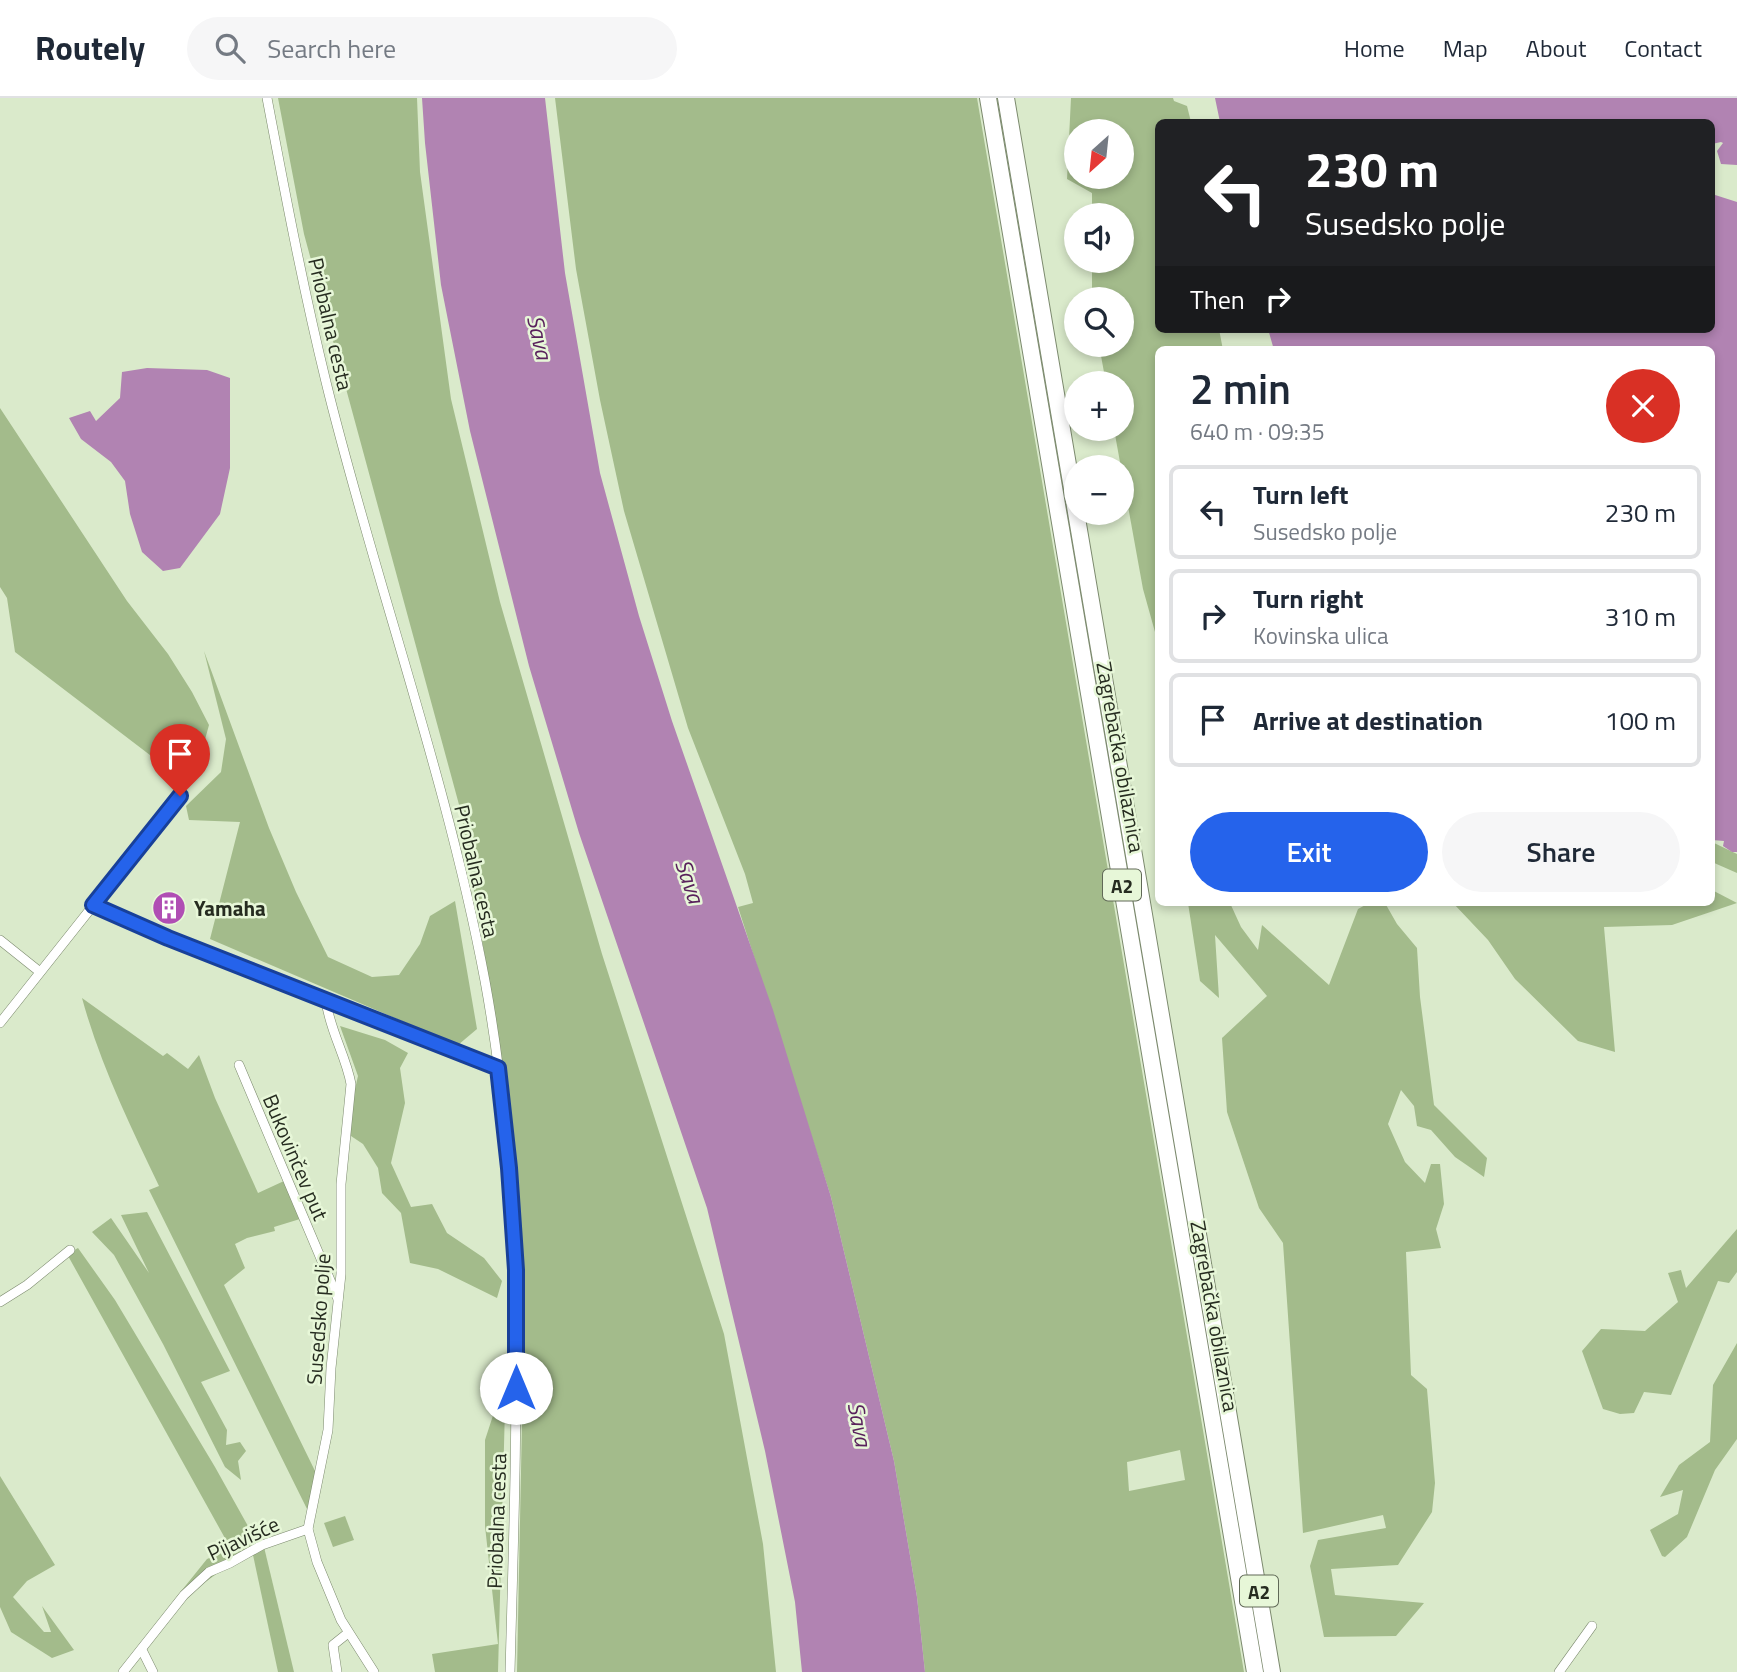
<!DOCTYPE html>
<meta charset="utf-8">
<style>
body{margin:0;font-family:"Titillium Web",sans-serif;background:#f6f6f7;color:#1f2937;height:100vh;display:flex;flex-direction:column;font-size:26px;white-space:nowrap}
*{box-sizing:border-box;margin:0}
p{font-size:23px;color:#747a83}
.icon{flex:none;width:38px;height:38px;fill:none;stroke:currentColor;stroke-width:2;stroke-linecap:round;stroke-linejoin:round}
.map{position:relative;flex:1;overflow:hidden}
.details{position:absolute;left:1155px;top:248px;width:560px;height:560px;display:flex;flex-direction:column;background:#fff;border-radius:10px;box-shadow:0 4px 10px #0003}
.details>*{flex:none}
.banner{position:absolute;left:1155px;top:21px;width:560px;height:214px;border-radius:10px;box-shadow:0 4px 10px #0003;background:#202124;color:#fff;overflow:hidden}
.needle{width:46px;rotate:207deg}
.controls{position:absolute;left:1064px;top:21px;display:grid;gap:14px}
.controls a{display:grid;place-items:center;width:70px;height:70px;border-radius:50%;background:#fff;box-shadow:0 4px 10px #0003;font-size:35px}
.pin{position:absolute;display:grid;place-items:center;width:60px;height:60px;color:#fff;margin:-72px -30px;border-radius:50% 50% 50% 0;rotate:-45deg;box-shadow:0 0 7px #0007}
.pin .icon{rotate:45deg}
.me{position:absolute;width:77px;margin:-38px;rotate:0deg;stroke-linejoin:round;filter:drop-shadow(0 0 5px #0008)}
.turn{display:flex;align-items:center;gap:24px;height:147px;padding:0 35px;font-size:32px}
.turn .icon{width:91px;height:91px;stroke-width:2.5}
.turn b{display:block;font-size:49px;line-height:60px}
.then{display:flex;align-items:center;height:66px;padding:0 35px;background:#0003;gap:14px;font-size:26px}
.round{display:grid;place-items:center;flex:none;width:74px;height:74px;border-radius:37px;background:#f6f6f7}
.summary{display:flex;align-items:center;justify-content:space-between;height:119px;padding:0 35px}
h1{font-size:42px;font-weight:600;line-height:52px}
.primary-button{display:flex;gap:14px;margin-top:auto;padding:14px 35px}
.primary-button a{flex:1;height:80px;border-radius:42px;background:#2563eb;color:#fff;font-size:28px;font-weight:600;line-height:80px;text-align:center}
.primary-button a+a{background:#f6f6f7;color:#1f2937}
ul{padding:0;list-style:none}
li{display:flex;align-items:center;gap:21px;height:94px;margin:0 14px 10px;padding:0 21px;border:4px solid #e0e1e3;border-radius:10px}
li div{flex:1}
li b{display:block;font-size:26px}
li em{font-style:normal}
header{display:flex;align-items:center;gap:42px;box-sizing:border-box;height:98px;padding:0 35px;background:#fff;border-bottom:2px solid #e0e1e3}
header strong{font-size:33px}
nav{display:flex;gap:38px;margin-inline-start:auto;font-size:24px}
.search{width:490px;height:63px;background:#f6f6f7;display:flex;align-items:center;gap:18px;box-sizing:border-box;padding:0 24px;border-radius:38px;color:#747a83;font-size:26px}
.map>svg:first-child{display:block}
</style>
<header>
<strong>Routely</strong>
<div class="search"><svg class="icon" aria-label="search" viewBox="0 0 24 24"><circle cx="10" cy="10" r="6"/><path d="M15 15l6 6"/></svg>Search here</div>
<nav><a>Home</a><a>Map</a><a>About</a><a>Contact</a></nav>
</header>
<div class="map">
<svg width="1737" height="1574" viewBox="0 0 1737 1574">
<rect width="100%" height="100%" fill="#daeacb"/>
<g fill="#a3bb8b" fill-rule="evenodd">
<polygon points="278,0 417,0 420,74 451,301 500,504 602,856 724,1236 763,1446 776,1574 517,1574 524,1223 505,981 461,714 304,136"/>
<path d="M555,0H977L1244,1574H925L917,1499L894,1363L831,1099L738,809L753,805L745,776L688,630L624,413L600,302L576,171ZM1180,1352L1185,1382L1129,1393L1127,1364Z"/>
<path d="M1071,0H1173L1174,3L1187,8L1191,24H1158V231H1219L1223,252H1158V564L1155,534L1143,491L1114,331H1122V285H1106L1099,247H1122V201H1092V163H1122V117H1092V95L1067,81ZM1076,33H1122V79H1076Z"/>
<polygon points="0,310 127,503 168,556 192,594 209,627 201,656 184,683 15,554 7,500 0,489"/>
<polygon points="204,553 269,730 296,794 328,859 372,879 399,877 420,846 430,818 455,803 477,931 458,947 210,841 240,724 189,722 186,708 221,674 226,641"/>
<polygon points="1712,744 1737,756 1737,775 1712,764"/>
<polygon points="1712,792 1737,805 1672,827 1604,829 1615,954 1578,943 1515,881 1488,842 1453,805 1712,805"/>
<polygon points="1188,805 1230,805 1241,829 1258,852 1262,827 1329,887 1358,811 1369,805 1385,805 1397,826 1417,850 1420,899 1434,1007 1487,1060 1484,1079 1455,1059 1431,1032 1417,1028 1414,1008 1401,992 1388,1026 1405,1064 1425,1085 1431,1066 1440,1066 1444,1106 1436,1131 1441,1150 1406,1154 1411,1277 1427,1291 1435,1385 1432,1414 1398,1467 1331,1471 1335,1497 1424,1505 1396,1538 1324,1539 1310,1468 1318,1442 1386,1430 1383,1417 1303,1435 1283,1145 1259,1110 1227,1014 1222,940 1267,898 1215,837 1219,900 1200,883"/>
<path d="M82,900L163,958L167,955L188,971L199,957L215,1000L258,1095L284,1083L300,1121L274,1129L275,1133L247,1140L235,1146L245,1170L224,1187L316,1375L308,1413L149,1092L159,1088C130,1027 100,966 82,900Z"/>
<polygon points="340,928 385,942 408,955 400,970 405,1005 391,1065 411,1109 432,1106 447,1135 484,1160 502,1183 497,1200 438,1171 410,1165 401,1115 382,1095 378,1070 363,1046 345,1034 358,978"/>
<polygon points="147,1114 230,1273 201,1284 227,1332 226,1347 240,1344 246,1353 238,1363 241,1382 225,1369 163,1246 114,1157 92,1134 111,1120 149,1175 121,1117"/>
<polygon points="1737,1131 1737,1174 1729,1185 1718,1183 1671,1297 1644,1294 1634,1315 1620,1316 1603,1311 1582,1253 1601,1231 1645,1233 1678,1204 1668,1175 1681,1172 1686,1190"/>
<polygon points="78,1150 115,1202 215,1369 258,1446 197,1490 174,1515 174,1502 207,1461 231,1451 67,1156"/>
<polygon points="1737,1245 1737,1341 1715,1372 1687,1439 1665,1459 1662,1458 1650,1432 1678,1416 1683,1392 1660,1399 1679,1367 1710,1344 1713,1287"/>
<polygon points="500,1296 505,1310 498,1574 435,1574 432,1556 498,1546 485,1428 485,1342"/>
<polygon points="0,1378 55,1467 27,1483 13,1499 44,1534 51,1534 42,1508 74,1552 52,1560 11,1534 0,1509"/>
<polygon points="345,1418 354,1442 333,1449 324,1425"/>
<polygon points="264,1449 294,1574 278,1574 253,1457"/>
</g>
<g fill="#b183b2">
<polygon points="422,0 545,0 565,175 600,375 639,518 672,623 773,912 831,1099 894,1363 917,1499 925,1574 802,1574 795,1504 765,1353 707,1110 579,735 529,568 470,333 441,187 425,45"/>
<polygon points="1215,0 1737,0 1737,67 1721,66 1717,53 1723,45 1721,44 1712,46 1712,24 1220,24"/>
<polygon points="1712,96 1737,104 1737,754 1732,754 1723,748 1724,743 1712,742 1712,252 1274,252 1268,231 1712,231"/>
<polygon points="147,270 207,272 230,280 230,370 220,416 180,470 163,473 142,454 130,416 125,383 111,364 81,341 69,320 90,313 96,323 120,300 122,274"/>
</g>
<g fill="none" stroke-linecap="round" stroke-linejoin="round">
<g stroke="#7c8a6e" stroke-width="10">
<g id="minor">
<path d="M267,0C285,95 303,190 326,284C375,484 447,680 485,883C527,1112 516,1343 510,1574"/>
<polyline points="93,807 183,846 498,970"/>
<polyline points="0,842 40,874"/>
<path d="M326,903C330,933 346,958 351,986L341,1086V1176L331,1270L328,1332L308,1431L317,1464L341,1522L374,1574"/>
<polyline points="0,925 180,698"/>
<polyline points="239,967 338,1201"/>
<polyline points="0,1204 27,1187 70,1152"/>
<polyline points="142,1552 153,1574"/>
<polyline points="123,1574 184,1497 209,1474 230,1465 262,1447 308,1431"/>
<polyline points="337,1574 333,1547 348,1535"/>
<polyline points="1559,1574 1592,1528"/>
</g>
</g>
<g stroke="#7c8a6e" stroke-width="18">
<g id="motorway">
<polyline points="988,0 1255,1574"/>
<polyline points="1006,0 1272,1574"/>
</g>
</g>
<use href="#minor" stroke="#fff" stroke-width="9"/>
<use href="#motorway" stroke="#fff" stroke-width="16"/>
</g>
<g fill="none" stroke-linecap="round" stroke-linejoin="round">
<g stroke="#184099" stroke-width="18">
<polyline id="route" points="180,698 93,807 168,840 498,970 509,1070 516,1172 516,1290"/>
</g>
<use href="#route" stroke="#2563eb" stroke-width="12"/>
</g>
<defs>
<g id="building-disc" transform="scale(1.75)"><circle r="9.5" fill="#b04eb4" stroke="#e7f7d8"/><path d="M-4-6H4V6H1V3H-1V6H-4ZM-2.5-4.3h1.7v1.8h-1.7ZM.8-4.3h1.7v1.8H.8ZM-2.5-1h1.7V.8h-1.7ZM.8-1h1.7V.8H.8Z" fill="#fff"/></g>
</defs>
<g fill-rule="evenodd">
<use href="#building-disc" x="169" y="810"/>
</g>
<g text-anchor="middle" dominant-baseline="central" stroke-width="5" stroke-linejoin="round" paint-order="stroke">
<g fill="#e7f7d8" stroke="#606957" stroke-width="2">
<rect x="1103" y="771.5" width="38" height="31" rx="5"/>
<rect x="1240" y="1477.5" width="38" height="31" rx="5"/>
</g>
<g font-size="19" font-weight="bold" fill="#262c20">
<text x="1122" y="787">A2</text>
<text x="1259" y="1493">A2</text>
</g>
<g font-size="21" fill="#262c20" stroke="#e7f7d8">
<text transform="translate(331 226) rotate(77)">Priobalna cesta</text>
<text transform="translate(1121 659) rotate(80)">Zagrebačka obilaznica</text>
<text transform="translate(477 773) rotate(77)">Priobalna cesta</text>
<text transform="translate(296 1059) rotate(67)">Bukovinčev put</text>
<text transform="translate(1215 1218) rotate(80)">Zagrebačka obilaznica</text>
<text transform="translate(318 1221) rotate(-86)">Susedsko polje</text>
<text transform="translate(496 1423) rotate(-88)">Priobalna cesta</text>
<text transform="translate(243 1440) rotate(-25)">Pijavišće</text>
</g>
<g font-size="21" font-weight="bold" fill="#262c20" stroke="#e7f7d8" text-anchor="start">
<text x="194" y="810">Yamaha</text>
</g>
<g font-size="23" font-style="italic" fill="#59215c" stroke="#e7f7d8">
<text transform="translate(540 239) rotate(77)">Sava</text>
<text transform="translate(690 783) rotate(71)">Sava</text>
<text transform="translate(860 1326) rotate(79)">Sava</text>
</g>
</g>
</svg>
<div class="controls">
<a><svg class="needle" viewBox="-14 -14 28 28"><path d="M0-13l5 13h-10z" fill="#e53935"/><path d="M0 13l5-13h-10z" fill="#747a83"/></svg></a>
<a><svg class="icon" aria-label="sound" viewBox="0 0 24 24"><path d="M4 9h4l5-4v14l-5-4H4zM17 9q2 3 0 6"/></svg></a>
<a><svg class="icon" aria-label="search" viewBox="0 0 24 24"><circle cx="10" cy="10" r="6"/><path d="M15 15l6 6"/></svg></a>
<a>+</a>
<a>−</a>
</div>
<div class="pin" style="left:180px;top:698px;background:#d93025"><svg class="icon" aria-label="arrive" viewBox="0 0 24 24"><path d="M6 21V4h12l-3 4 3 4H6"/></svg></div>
<svg class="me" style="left:516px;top:1290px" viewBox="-20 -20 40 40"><circle r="19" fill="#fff"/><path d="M0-13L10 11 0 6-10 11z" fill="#2563eb"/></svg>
<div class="banner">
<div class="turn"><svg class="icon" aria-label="left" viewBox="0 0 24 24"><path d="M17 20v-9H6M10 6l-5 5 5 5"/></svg><div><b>230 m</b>Susedsko polje</div></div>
<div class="then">Then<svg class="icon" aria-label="right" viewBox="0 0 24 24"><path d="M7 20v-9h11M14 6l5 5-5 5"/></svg></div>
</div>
<section class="details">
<div class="summary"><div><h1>2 min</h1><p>640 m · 09:35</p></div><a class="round" style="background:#d93025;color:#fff"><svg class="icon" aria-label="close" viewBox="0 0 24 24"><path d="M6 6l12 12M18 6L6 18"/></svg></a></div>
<ul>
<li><svg class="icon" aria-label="left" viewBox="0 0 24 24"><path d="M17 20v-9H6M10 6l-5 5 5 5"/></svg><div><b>Turn left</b><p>Susedsko polje</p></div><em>230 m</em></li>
<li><svg class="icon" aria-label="right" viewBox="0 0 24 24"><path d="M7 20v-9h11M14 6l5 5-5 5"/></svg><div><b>Turn right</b><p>Kovinska ulica</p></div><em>310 m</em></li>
<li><svg class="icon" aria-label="arrive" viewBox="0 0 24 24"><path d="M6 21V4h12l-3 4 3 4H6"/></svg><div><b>Arrive at destination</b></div><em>100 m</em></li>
</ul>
<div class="primary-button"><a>Exit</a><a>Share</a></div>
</section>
</div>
